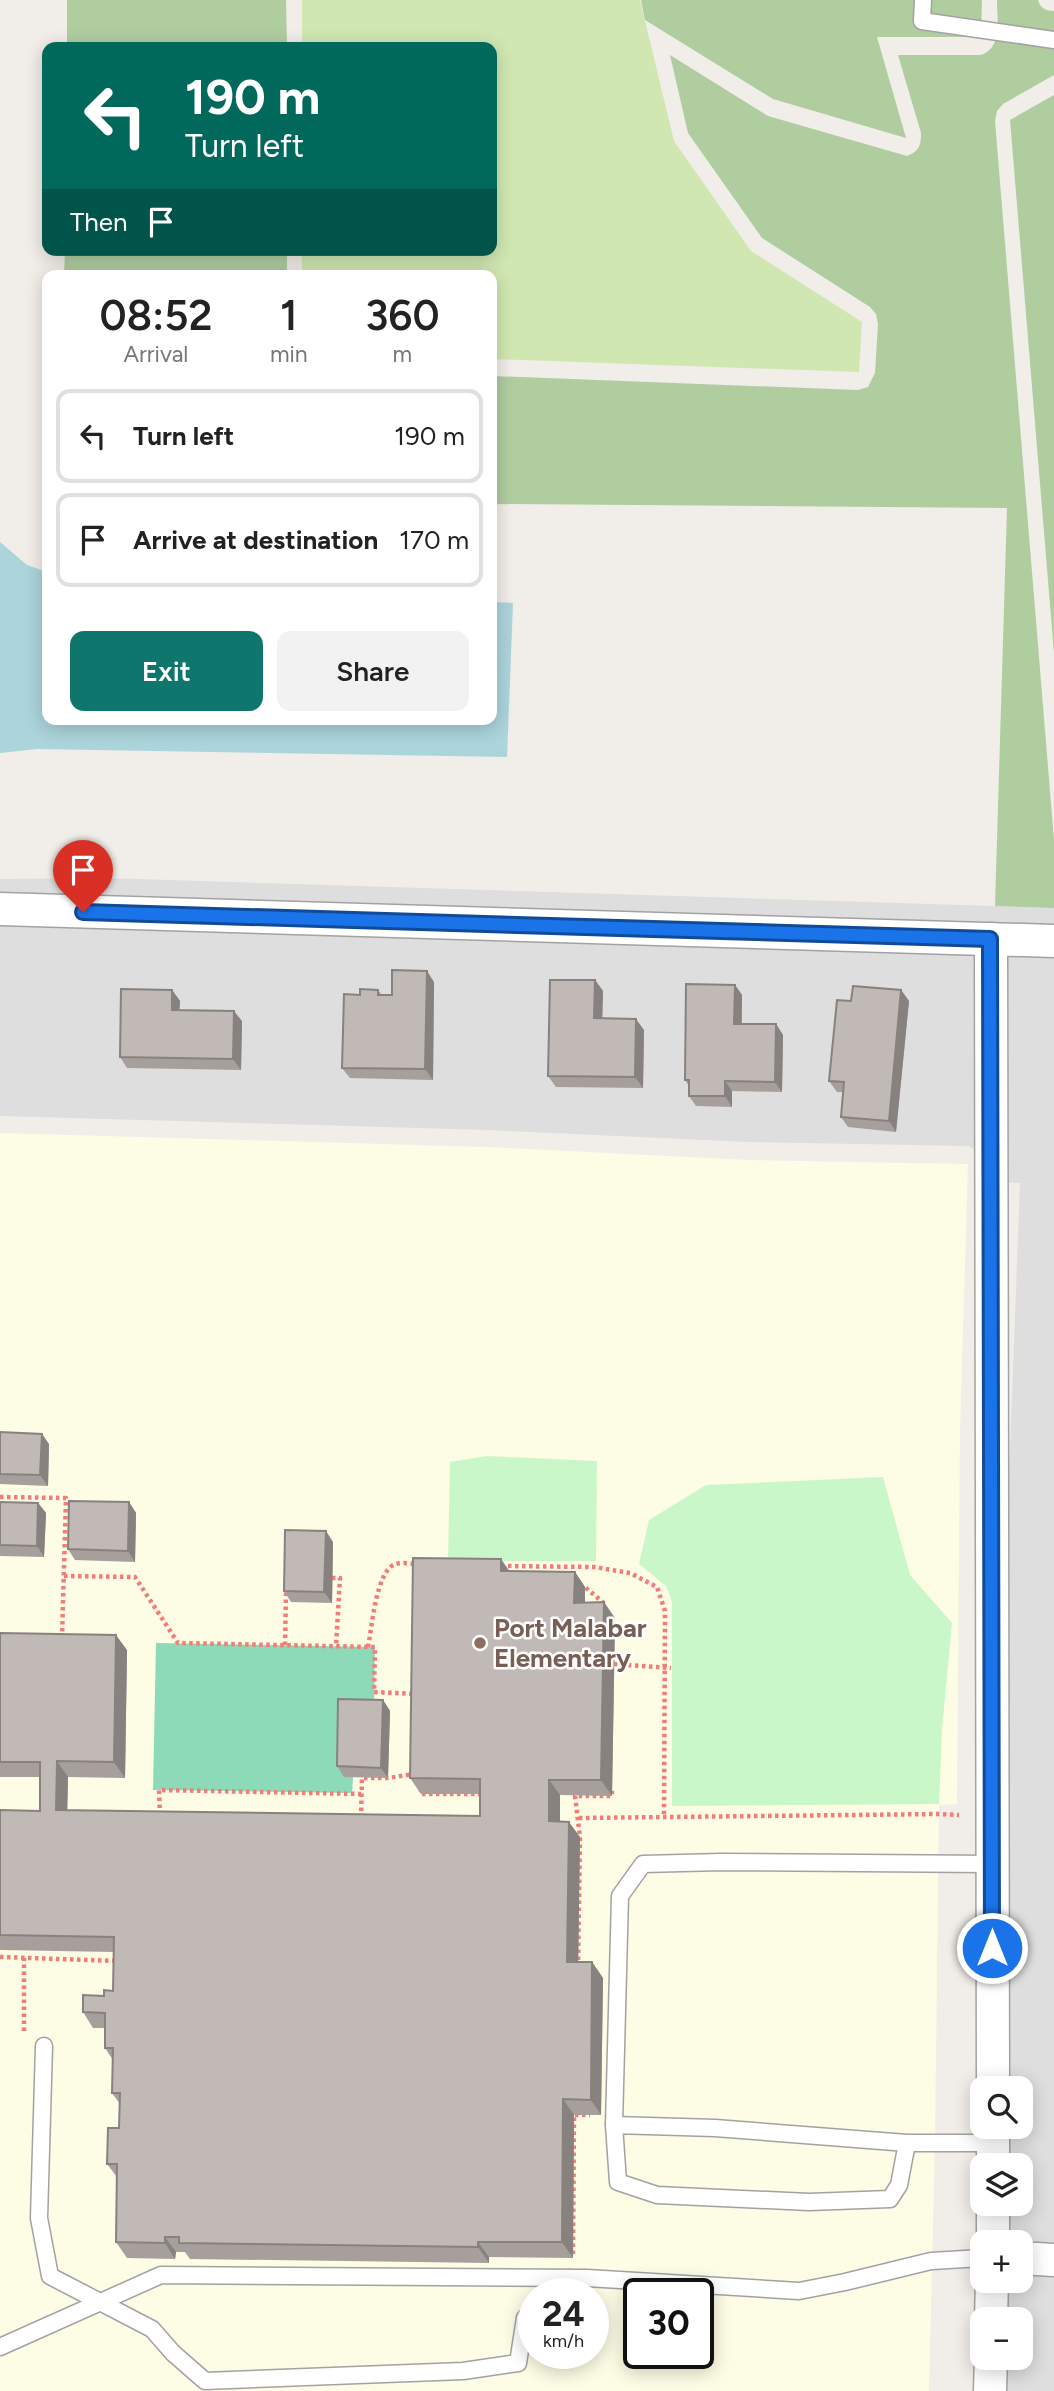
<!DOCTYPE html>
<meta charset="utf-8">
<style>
body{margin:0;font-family:Figtree,sans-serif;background:#f2f2f2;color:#222;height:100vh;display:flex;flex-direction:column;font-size:26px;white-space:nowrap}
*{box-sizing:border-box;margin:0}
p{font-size:23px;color:#767676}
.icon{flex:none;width:38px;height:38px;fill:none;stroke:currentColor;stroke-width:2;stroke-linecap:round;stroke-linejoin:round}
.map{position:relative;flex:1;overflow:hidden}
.details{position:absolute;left:42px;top:270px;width:455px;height:455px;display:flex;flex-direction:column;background:#fff;border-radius:14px;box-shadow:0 4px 18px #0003}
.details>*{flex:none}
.top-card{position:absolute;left:42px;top:42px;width:455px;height:214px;border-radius:14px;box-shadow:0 4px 18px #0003;background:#00695c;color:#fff;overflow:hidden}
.buttons{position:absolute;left:970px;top:2076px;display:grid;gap:14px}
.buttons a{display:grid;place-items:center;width:63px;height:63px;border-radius:14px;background:#fff;box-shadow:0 4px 18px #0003;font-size:35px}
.speed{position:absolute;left:518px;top:2278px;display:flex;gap:14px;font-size:35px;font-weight:700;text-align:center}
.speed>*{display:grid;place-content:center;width:91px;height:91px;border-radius:50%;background:#fff;box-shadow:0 4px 18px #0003;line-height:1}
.speed small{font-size:18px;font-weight:400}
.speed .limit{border:4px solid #111;border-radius:10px;background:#fff;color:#111}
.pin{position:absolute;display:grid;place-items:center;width:60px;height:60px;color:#fff;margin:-72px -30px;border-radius:50% 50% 50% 0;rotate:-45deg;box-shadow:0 0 7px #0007}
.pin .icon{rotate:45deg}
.me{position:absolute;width:77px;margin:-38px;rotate:0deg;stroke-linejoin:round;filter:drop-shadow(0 0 5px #0008)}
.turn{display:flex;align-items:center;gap:24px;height:147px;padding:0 28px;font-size:32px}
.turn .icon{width:91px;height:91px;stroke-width:2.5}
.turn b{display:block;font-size:49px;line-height:60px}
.then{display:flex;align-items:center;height:66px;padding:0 28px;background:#0003;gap:14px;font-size:26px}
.eta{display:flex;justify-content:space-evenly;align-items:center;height:119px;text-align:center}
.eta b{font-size:42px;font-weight:600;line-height:49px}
.button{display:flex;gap:14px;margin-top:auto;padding:14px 28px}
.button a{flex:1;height:80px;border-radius:14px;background:#0f766e;color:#fff;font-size:28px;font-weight:600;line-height:80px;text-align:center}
.button a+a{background:#f2f2f2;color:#222}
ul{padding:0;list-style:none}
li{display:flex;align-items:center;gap:21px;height:94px;margin:0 14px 10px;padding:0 14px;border:4px solid #e0e0e0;border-radius:14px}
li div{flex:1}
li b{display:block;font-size:26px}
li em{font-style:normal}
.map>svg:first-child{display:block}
</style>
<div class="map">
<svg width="1054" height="2391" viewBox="0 0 1054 2391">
<rect width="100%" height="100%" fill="#f1ede8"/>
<path fill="#dfdede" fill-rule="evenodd" d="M106,878L1054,908V2391H975L982,2203H1020V2165H984L985,2126H1020V2088H986L1020,1183L984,1181L981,1154L969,1146L748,1142L488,1130L0,1116V879ZM982,2242H1020V2280H982ZM982,2319H1020V2357H982Z"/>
<path fill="#fdfce5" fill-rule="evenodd" d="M0,1133L488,1147L748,1160L968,1164L960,1432L957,1804L939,1805L935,2143L929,2391H0ZM534,2294H593V2354H534ZM639,2294H698V2354H639Z"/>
<polygon fill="#d0e7b2" points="302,0 640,0 674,141 751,251 862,322 859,372 492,359 492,275 302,275 302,250 492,250 492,47 302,47"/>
<g fill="#b0cda0">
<polygon points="67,0 286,0 287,47 67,47"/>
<polygon points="641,0 982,0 981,37 877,37 906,138 773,99 645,20"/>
<path d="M997,0H1038C1040,8 1046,11 1054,11V75L1003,104L997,111L995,121L1054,840V908L995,906L1007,508L492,504V376L858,390L868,387L875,373L878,324L876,314L870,307L762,238L688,133L670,55L768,116L907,156C919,151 921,146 921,133L898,55H981C1003,47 997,20 997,0Z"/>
<polygon points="1054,95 1054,653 1010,120"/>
<polygon points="65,250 287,250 287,275 64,275"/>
</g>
<g fill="#c9f7ca">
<polygon points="487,1456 597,1461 596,1561 448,1561 450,1462"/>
<polygon points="883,1477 910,1575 952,1623 942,1729 939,1804 672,1806 672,1602 666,1586 639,1564 649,1520 706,1485"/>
</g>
<polygon fill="#8cdab7" points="156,1643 375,1647 374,1710 353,1777 352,1793 153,1790"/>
<polygon fill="#acd4db" points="0,542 27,565 47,572 47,719 492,719 492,602 513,603 507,757 37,749 0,753"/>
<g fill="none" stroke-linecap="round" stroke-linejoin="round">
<g stroke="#a2a2a2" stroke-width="19">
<g id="service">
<polyline points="923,0 922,21 1054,40"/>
<polyline points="44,2046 39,2218 50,2276 152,2329 173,2353 205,2381 463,2371 518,2363 525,2318 534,2310"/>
<polyline points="614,2125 620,1896 643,1864 721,1862 992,1864"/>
<polyline points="907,2143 899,2185 890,2199 809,2202 657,2195 618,2182 614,2125 715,2128 907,2143 993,2143"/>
<polyline points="551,2294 569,2278"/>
<polyline points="0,2347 161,2275 587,2278 799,2291 845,2282 931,2261 982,2258"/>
</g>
</g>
<g stroke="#a2a2a2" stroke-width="35">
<g id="minor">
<polyline points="0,909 1054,941"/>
<polyline points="991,939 993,2088"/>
<polyline points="993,2126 993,2165"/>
<polyline points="993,2203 993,2242"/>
<polyline points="1020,2258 1054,2260"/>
<polyline points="991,2319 992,2280"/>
<polyline points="990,2391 991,2357"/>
</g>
</g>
<g stroke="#f27d78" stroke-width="4.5" stroke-dasharray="3.5 3.5" stroke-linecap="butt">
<polyline points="0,1497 66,1498 62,1637"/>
<polyline points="501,1566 594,1567 630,1573 657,1587 665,1611 664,1817"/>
<polyline points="64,1576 135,1577 178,1643 375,1647 374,1692 416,1694"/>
<polyline points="332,1578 340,1578 336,1646"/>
<polyline points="579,1587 585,1587 606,1605"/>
<polyline points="285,1645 286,1594 291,1594"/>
<path d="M368,1647C372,1628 376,1569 396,1564C403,1562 413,1564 419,1564"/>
<polyline points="614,1664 671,1668"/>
<polyline points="421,1788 421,1794 484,1794"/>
<polyline points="160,1815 159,1790 361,1794"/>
<polyline points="361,1818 362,1778 388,1778 414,1774"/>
<polyline points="579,1818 939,1814 959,1815"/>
<polyline points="0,1957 118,1961"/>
<polyline points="578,1967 580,1837 575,1796 612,1796 612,1790"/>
<polyline points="24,2031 24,1958"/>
<polyline points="573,2254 574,2115 590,2115"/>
</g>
<use href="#service" stroke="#fff" stroke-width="16"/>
<use href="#minor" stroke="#fff" stroke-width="32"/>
</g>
<g fill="#a69f9c">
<polygon points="595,980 603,991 602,1018 644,1030 643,1088 556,1087 548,1076"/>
<polygon points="434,982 433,1080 350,1078 342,1068 360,995 378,990 382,995 392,995"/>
<polygon points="735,985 742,995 742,1024 776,1024 783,1035 782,1092 732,1091 732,1107 696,1106 689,1096 689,1086 685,1080"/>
<polygon points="172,990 180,1001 179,1010 242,1021 241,1070 127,1068 120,1057"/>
<polygon points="901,990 909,1001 896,1132 848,1127 841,1117 843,1092 837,1092 829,1081 851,1001"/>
<polygon points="0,1432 49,1444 48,1486 0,1484"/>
<polygon points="0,1502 38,1503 46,1513 44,1557 0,1556"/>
<polygon points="129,1502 136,1513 135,1562 75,1560 68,1549"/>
<polygon points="333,1542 332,1603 291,1602 284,1591"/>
<polygon points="509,1571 575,1572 585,1587 585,1603 615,1618 612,1796 560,1795 560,1822 580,1837 578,1962 592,1962 603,1978 601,2115 574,2115 573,2258 489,2257 489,2263 190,2259 185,2252 176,2252 175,2259 127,2258 116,2242 117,2177 107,2164 119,2128 120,2104 112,2093 113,2060 105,2048 105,2028 93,2028 83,2012 104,1996 113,1991 114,1952 0,1950 0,1810 40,1811 40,1777 0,1777 0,1633 127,1650 125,1778 68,1777 67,1811 480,1816 480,1794 421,1794 410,1778"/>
<polygon points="383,1700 390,1711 388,1778 344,1777 337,1766"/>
</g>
<g fill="#87827f">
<polygon points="427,971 434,982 433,1080 425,1069"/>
<polygon points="595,980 603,991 602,1029 594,1018"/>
<polygon points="735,985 742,995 741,1034 734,1024"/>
<polygon points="172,990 180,1001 179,1020 172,1010"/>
<polygon points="901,990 909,1001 896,1132 889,1121"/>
<polygon points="234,1011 242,1021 241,1070 233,1059"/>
<polygon points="636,1019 644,1030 643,1088 635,1077"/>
<polygon points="776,1024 783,1035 782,1092 775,1082"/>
<polygon points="725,1081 732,1091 732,1107 725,1096"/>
<polygon points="42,1434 49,1444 48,1486 40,1475"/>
<polygon points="129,1502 136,1513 135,1562 128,1551"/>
<polygon points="38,1503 46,1513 44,1557 37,1546"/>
<polygon points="326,1531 333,1542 332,1603 324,1592"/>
<polygon points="501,1559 512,1575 501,1571"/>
<polygon points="575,1572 585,1587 585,1618 574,1603"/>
<polygon points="604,1602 615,1618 612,1796 601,1780"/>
<polygon points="116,1635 127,1650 125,1778 114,1762"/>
<polygon points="383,1700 390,1711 388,1778 381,1768"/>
<polygon points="57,1761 68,1777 67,1826 56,1810"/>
<polygon points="549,1780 560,1795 560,1837 549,1821"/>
<polygon points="569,1822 580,1837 578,1977 567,1962"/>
<polygon points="592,1962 603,1978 601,2115 591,2100"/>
<polygon points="563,2099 574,2115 573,2258 562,2242"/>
<polygon points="165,2237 176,2252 175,2259 165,2243"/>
<polygon points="478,2242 489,2257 489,2263 478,2247"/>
</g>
<g fill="#c1b9b5" stroke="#87827f" stroke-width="2">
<polygon points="392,970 427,971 425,1069 342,1068 344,994 360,995 360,989 378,990 378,995 392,995"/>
<polygon points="550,980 595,980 594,1018 636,1019 635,1077 548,1076"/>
<polygon points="686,984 735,985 734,1024 776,1024 775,1082 725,1081 725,1096 689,1096 689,1080 685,1080"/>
<polygon points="853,986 901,990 889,1121 841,1117 844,1082 829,1081 837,1000 851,1001"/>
<polygon points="121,989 172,990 172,1010 234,1011 233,1059 120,1057"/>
<polygon points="0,1432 42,1434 40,1475 0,1474"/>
<polygon points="69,1501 129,1502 128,1551 68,1549"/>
<polygon points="0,1502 38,1503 37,1546 0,1545"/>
<polygon points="285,1530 326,1531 324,1592 284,1591"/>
<polygon points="413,1558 501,1559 501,1571 575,1572 574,1603 604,1602 601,1780 549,1780 549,1821 569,1822 567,1962 592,1962 591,2100 563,2099 562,2242 478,2242 478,2247 179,2243 179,2237 165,2237 165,2243 116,2242 117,2164 107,2164 108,2128 119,2128 120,2093 112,2093 113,2048 105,2048 105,2013 83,2012 83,1995 104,1996 104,1990 113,1991 114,1937 0,1935 0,1810 40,1811 40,1762 0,1762 0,1633 116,1635 114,1762 57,1761 56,1810 480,1816 480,1779 410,1778"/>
<polygon points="338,1699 383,1700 381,1768 337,1766"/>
</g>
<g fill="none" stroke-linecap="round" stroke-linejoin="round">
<g stroke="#114b97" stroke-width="18">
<polyline id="route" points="83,912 990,939 992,1948"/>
</g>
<use href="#route" stroke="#1a73e8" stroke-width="12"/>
</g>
<circle fill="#8d6e63" stroke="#fff" stroke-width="2.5" cx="480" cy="1643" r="7"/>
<g text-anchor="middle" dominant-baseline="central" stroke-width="5" stroke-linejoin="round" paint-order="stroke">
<g font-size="26" font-weight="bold" fill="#785e54" stroke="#fff" text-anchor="start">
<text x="494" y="1628">Port Malabar<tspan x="494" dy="30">Elementary</tspan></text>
</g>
</g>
</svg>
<div class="buttons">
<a><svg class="icon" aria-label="search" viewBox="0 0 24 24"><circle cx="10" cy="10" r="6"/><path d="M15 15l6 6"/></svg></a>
<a><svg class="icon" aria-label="layers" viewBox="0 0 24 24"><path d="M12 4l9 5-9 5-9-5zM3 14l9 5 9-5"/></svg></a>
<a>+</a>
<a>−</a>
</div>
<div class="speed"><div>24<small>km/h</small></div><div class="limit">30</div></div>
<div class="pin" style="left:83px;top:912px;background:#d93025"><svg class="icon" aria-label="arrive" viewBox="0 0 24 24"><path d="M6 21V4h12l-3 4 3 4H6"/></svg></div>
<svg class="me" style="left:992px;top:1948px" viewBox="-20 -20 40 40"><circle r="17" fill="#1a73e8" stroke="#fff" stroke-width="3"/><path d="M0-11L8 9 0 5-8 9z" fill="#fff"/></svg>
<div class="top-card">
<div class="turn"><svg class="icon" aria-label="left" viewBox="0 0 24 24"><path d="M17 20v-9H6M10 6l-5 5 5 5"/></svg><div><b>190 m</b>Turn left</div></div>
<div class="then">Then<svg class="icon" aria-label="arrive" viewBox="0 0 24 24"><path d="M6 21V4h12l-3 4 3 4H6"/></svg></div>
</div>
<section class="details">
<div class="eta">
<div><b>08:52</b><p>Arrival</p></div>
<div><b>1</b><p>min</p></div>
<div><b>360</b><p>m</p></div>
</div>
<ul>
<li><svg class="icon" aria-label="left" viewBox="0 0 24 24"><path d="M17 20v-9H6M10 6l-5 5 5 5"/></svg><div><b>Turn left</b></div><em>190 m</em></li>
<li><svg class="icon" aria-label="arrive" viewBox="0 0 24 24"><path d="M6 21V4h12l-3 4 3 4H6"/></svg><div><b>Arrive at destination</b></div><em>170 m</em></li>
</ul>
<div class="button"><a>Exit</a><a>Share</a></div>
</section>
</div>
